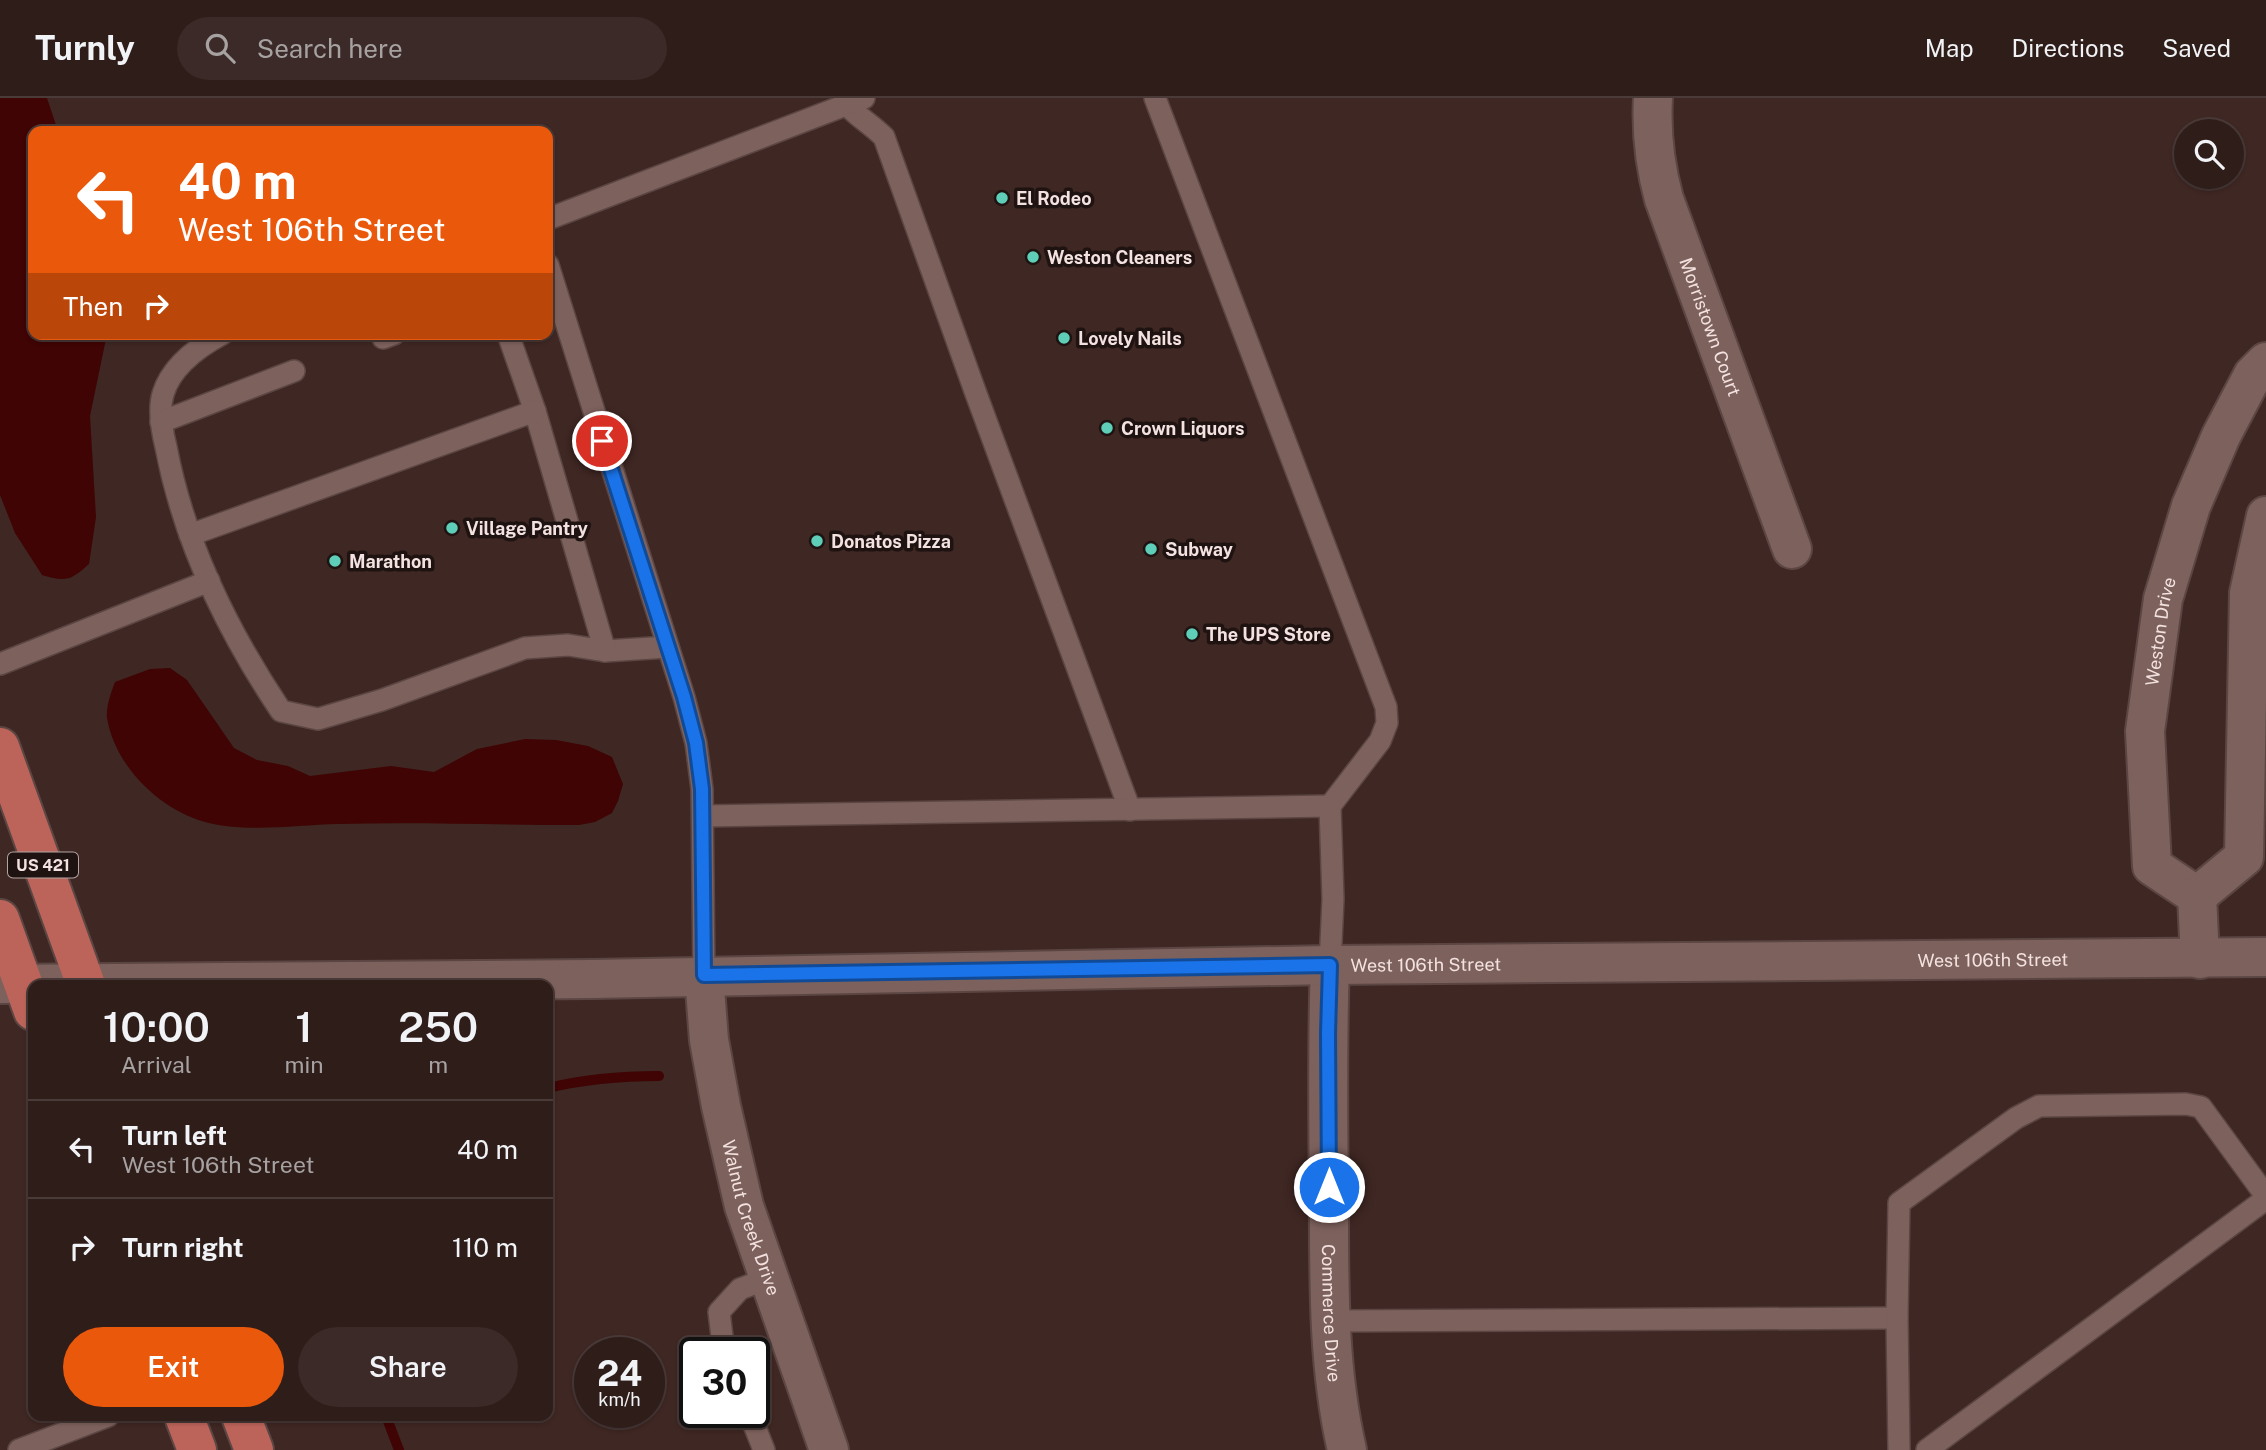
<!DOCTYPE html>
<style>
body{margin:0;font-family:"Public Sans",sans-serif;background:#3b2a27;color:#f1f3f6;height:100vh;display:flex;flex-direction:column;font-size:26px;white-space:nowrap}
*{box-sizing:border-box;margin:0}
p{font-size:23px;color:#a7a2a2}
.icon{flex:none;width:38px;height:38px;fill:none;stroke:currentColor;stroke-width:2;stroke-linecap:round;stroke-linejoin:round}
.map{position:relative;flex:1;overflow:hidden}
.panel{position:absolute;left:28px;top:882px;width:525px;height:441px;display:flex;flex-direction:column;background:#2f1d1a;border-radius:14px;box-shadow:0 2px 5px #0004,0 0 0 2px #4a3b39}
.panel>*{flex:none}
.guide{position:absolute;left:28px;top:28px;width:525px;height:214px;border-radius:14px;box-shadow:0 2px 5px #0004,0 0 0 2px #4a3b39;background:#ea580c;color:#fff;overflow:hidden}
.controls{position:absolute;left:2174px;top:21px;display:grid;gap:14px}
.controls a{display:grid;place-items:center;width:70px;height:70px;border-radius:50%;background:#2f1d1a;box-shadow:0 2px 5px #0004,0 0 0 2px #4a3b39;font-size:35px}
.speed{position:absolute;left:574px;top:1239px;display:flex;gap:14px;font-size:35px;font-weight:700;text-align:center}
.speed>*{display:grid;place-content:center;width:91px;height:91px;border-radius:50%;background:#2f1d1a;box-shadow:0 2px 5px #0004,0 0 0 2px #4a3b39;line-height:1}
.speed small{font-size:18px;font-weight:400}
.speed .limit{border:4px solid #111;border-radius:10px;background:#fff;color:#111}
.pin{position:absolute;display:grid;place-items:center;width:60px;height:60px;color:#fff;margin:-30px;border:4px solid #fff;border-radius:50%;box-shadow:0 2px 7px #0007}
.me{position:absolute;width:77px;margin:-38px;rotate:0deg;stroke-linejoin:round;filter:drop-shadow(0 0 5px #0008)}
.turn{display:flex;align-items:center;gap:24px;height:147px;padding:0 35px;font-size:32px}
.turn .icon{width:91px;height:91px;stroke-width:2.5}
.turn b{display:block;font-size:49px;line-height:60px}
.then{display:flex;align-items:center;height:66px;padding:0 35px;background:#0003;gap:14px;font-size:26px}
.eta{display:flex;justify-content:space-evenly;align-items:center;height:119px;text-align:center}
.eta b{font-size:42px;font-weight:600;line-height:49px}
.button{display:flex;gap:14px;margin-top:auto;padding:14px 35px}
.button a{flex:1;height:80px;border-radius:42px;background:#ea580c;color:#fff;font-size:28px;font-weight:600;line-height:80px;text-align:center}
.button a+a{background:#3b2a27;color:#f1f3f6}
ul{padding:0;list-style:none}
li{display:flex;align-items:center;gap:21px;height:98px;padding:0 35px;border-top:2px solid #4a3b39}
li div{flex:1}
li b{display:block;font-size:26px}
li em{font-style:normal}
header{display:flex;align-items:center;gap:42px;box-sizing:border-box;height:98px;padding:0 35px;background:#2f1d1a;border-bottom:2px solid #4a3b39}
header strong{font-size:33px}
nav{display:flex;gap:38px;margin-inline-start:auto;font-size:24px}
.search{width:490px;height:63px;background:#3b2a27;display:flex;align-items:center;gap:18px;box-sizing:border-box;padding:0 24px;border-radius:38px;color:#a7a2a2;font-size:26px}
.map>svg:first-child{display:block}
</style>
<header>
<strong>Turnly</strong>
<div class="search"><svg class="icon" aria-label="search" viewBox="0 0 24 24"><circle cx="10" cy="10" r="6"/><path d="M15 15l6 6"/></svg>Search here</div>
<nav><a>Map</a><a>Directions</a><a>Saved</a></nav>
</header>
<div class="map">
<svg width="2266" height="1352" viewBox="0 0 2266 1352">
<rect width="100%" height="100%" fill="#3f2723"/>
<g fill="#3f0403">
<path d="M0,0H47L58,33H33V236H107L90,318L96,419L89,466C70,483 66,484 42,477L15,435L0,397Z"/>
<path d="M170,570L187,582L234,650L257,662L288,668L310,678L391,668L434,674L477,651L525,641L556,642L588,648L612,659L623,686L618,703L612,715L595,724L579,727C499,727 418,724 338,726C297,727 245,735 205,724C159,711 115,668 107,620C106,608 111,595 115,584L150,571Z"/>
</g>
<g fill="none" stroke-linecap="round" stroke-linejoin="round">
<g stroke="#3f0403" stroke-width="10">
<path d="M548,990C585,981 621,978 659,978"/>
<polyline points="386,1318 399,1352"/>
</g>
<g stroke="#5b4643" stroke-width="24">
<g id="service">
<polyline points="1155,0 1386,609 1387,625 1380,643 1330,708"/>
<path d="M846,6C859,20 871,26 884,39L975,293L1130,712"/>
<polyline points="548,121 864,0"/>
<polyline points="548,167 684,599 696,645 702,691 704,878"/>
<path d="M222,236C198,249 171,269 163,296C158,313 162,333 166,349C184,444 228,534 281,613L318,621L382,602L525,550L568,547L605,553L668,549"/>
<polyline points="508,236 535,313 605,553"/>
<polyline points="383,240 394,236"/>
<polyline points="161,324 294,273"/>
<polyline points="190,437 535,313"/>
<polyline points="0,566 209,483"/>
<polyline points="703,718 1330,708 1333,801 1330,867"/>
<polyline points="1329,1223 1897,1220"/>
<polyline points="724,1255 719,1214 740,1191 769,1180"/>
<polyline points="749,1314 764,1352"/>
<polyline points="19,1352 108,1318"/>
<polyline points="1899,1352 1897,1220 1899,1105 2016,1020 2039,1008 2186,1006 2201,1009 2266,1098"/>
<polyline points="1927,1352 2266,1101"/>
</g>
</g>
<g stroke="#5b4643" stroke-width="42">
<g id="minor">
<path id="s1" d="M1653,0C1651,35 1655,68 1664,101L1792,451"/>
<path id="s2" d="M2197,798L2152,768L2145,633L2163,501L2191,408L2221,338L2253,277L2266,264"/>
<polyline points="2197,798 2244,759 2249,495 2266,418"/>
<polyline points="2197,798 2200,861"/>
<path id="s3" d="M1330,867C1327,945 1328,1023 1329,1102C1329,1186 1328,1270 1347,1352"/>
<path id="s4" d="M704,878L709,942L721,1008L744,1108L829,1352"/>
</g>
</g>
<g stroke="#5b4643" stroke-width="42">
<g id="tertiary">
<path id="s5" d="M0,886L592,881L1330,867L2266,859"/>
</g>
</g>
<g stroke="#5b4643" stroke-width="42">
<polyline id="secondary" points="344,887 352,883"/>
</g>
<g stroke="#5b4643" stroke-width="42">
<g id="primary">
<polyline points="0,649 86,887"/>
<polyline points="0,821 33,913"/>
<polyline points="184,1318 197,1352"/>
<polyline points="241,1318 254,1352"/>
</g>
</g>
<use href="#service" stroke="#7d615c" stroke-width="21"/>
<use href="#minor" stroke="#7d615c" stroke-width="38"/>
<use href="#tertiary" stroke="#7d615c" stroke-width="38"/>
<use href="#secondary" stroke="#7d615c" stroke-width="38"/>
<use href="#primary" stroke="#bd645a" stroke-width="38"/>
</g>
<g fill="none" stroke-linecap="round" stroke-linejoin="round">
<g stroke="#114b97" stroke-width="18">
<polyline id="route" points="602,343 684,599 696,645 702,691 704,877 1330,867 1328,935 1329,1089"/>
</g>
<use href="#route" stroke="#1a73e8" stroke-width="12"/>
</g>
<g fill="#5eceb8" stroke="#1e1311" stroke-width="2.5">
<circle cx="1002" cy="100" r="7"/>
<circle cx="1033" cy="159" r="7"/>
<circle cx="1064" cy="240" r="7"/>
<circle cx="1107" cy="330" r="7"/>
<circle cx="452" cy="430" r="7"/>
<circle cx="817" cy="443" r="7"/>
<circle cx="1151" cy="451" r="7"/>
<circle cx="335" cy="463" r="7"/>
<circle cx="1192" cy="536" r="7"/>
</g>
<g text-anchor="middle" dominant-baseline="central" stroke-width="7" stroke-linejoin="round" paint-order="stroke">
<rect fill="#1e1311" stroke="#b3a4a2" stroke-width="2" x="8" y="754.5" width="70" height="25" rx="5"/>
<g font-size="16" font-weight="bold" fill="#f3e2e0">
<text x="43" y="767">US 421</text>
</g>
<g font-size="18" font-weight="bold" fill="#f3e2e0" stroke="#1e1311" text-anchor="start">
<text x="1016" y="100">El Rodeo</text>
<text x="1047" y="159">Weston Cleaners</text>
<text x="1078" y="240">Lovely Nails</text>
<text x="1121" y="330">Crown Liquors</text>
<text x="466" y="430">Village Pantry</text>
<text x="831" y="443">Donatos Pizza</text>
<text x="1165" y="451">Subway</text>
<text x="349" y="463">Marathon</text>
<text x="1206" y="536">The UPS Store</text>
</g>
<g font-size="18" fill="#f3e2e0" stroke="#1e1311">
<text stroke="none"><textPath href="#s1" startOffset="238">Morristown Court</textPath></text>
<text stroke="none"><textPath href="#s2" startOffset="290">Weston Drive</textPath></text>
<text stroke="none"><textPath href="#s5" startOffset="1993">West 106th Street</textPath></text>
<text stroke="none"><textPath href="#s5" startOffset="1426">West 106th Street</textPath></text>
<text stroke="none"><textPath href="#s4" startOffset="247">Walnut Creek Drive</textPath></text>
<text stroke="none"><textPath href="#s3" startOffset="348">Commerce Drive</textPath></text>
</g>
</g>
</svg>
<div class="controls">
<a><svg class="icon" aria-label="search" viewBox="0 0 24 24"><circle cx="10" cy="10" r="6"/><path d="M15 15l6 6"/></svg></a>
</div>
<div class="speed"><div>24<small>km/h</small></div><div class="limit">30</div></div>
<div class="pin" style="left:602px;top:343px;background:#d93025"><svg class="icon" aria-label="arrive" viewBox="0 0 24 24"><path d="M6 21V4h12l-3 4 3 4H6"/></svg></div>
<svg class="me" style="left:1329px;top:1089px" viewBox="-20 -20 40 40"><circle r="17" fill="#1a73e8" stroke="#fff" stroke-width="3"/><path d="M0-11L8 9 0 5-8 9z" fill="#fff"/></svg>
<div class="guide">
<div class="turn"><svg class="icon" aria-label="left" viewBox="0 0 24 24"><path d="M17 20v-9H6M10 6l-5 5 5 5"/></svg><div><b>40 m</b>West 106th Street</div></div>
<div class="then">Then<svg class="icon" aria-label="right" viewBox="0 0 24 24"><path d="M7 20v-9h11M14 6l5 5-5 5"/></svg></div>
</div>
<section class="panel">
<div class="eta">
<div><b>10:00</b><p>Arrival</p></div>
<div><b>1</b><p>min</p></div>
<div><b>250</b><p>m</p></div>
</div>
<ul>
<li><svg class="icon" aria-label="left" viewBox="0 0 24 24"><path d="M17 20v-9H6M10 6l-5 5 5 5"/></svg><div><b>Turn left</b><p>West 106th Street</p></div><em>40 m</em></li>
<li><svg class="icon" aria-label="right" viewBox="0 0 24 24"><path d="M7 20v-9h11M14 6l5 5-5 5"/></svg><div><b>Turn right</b></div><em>110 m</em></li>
</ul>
<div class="button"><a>Exit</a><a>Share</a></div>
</section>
</div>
